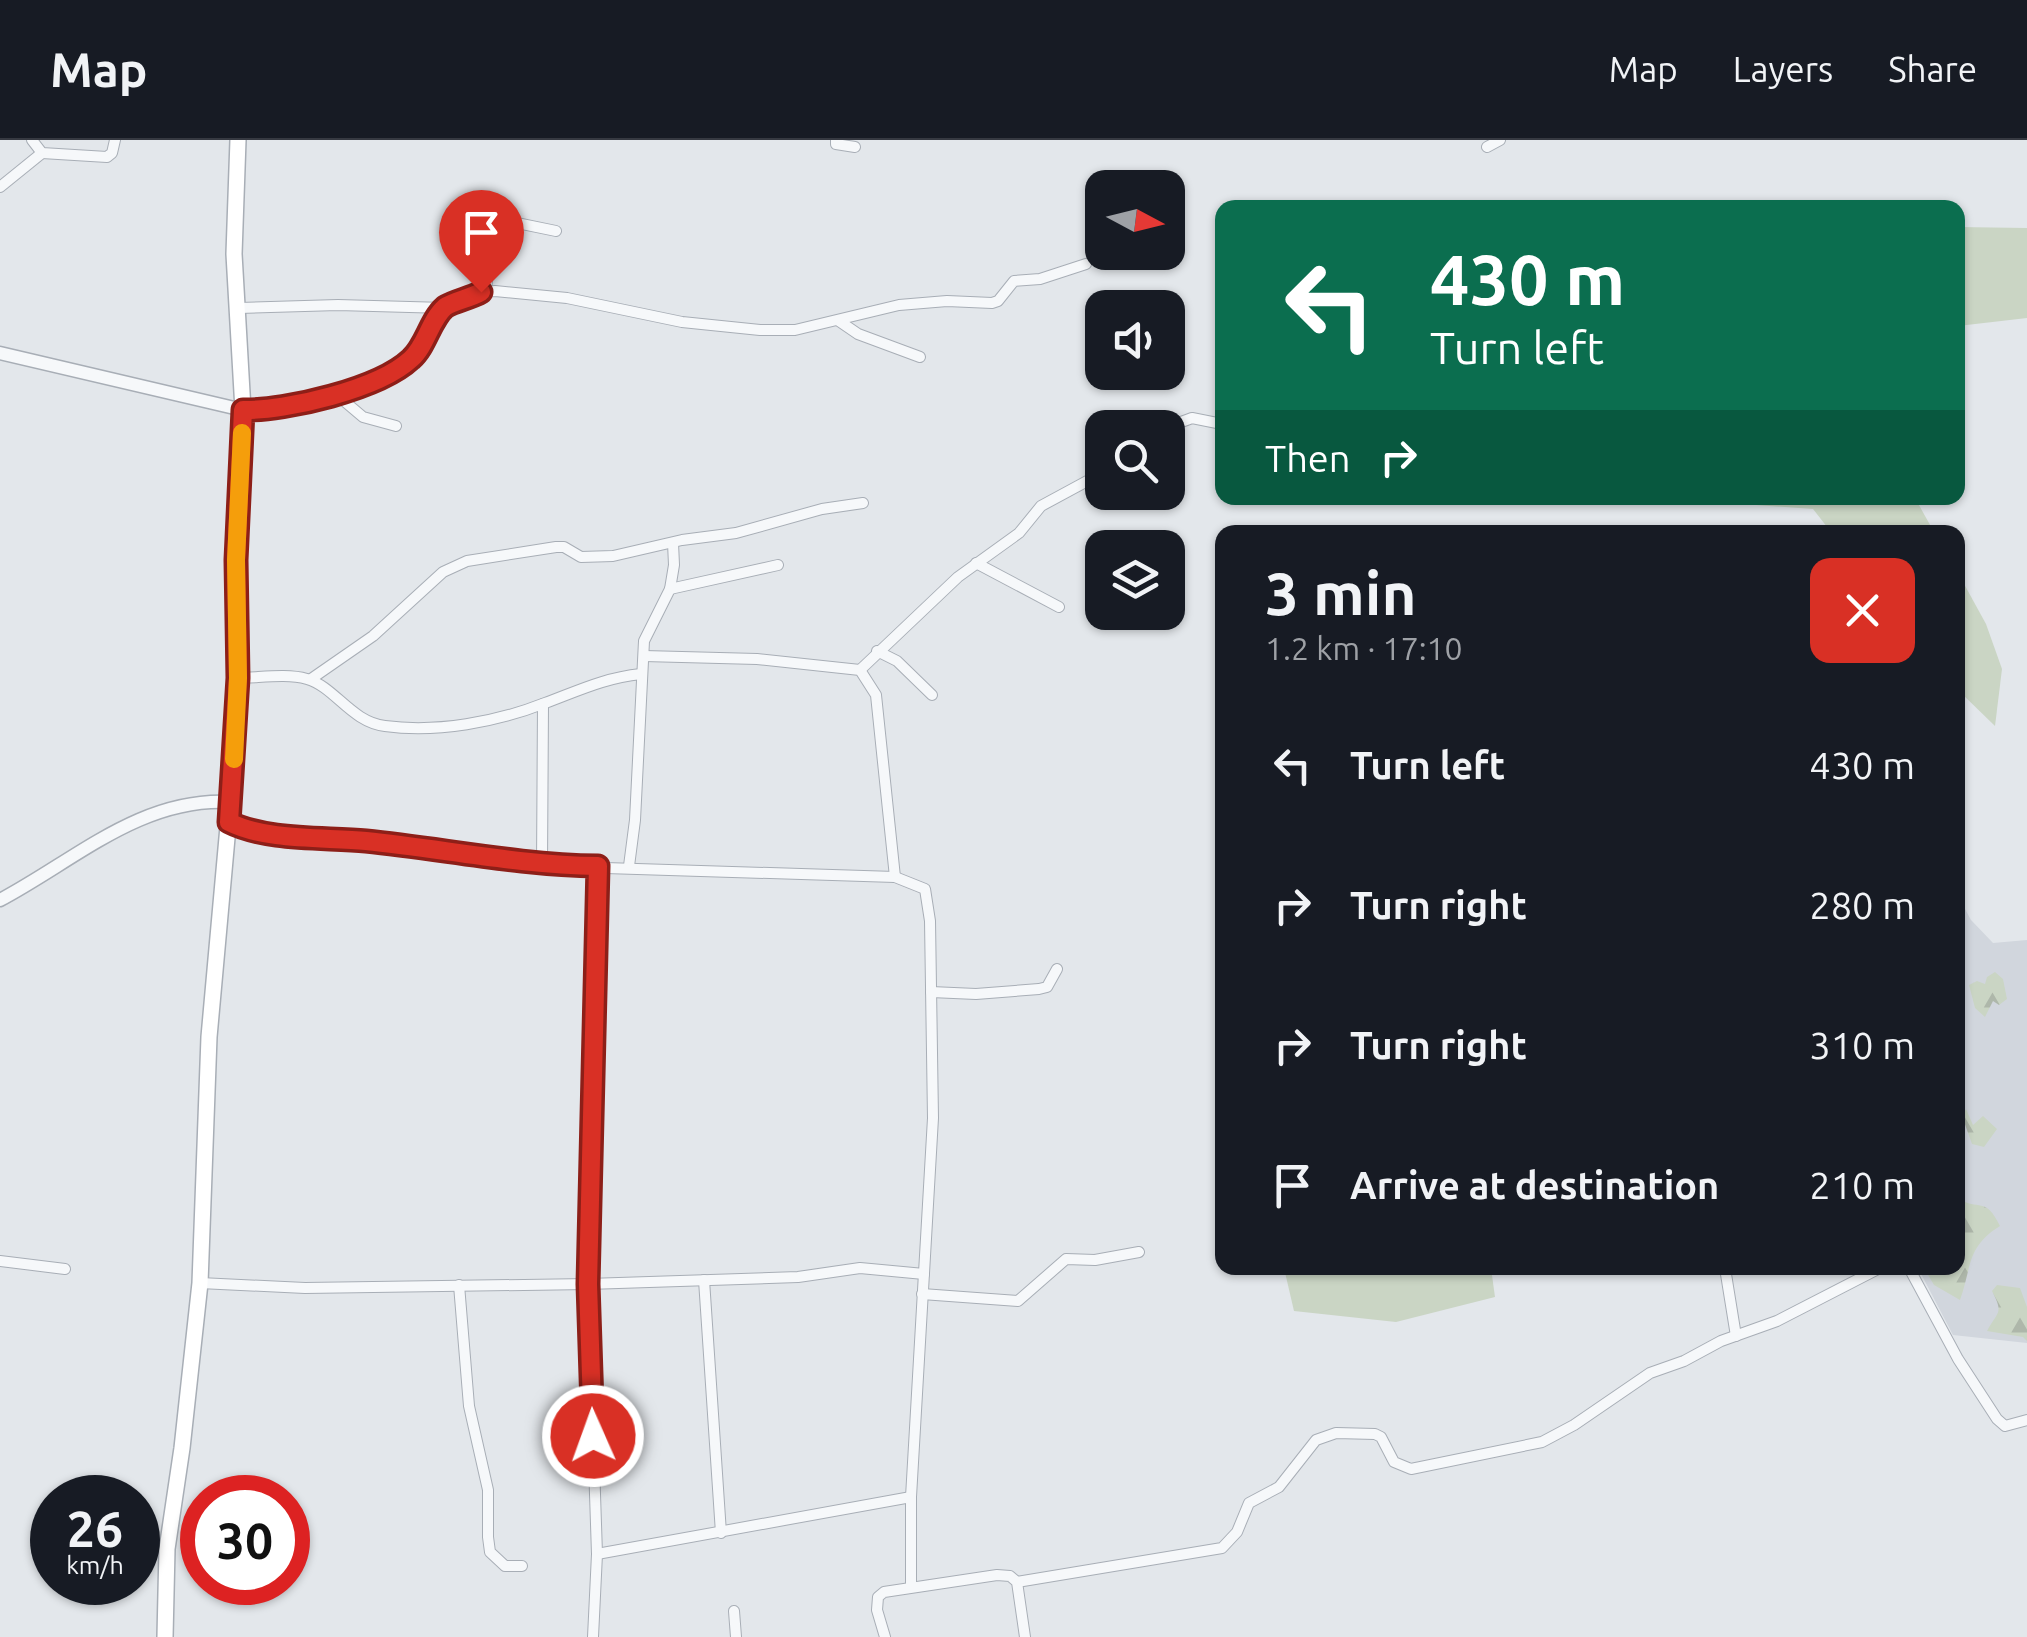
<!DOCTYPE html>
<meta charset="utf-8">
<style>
body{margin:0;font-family:Ubuntu,sans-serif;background:#20242c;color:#f1f3f6;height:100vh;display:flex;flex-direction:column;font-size:38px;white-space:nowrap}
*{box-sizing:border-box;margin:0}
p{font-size:32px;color:#9ea1a6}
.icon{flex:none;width:55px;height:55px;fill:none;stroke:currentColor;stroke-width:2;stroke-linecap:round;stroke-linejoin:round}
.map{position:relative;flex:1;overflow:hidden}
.details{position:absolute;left:1215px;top:385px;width:750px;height:750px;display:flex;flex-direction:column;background:#171b24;border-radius:20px;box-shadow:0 2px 8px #0004}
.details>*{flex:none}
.guide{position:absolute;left:1215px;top:60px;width:750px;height:305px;border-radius:20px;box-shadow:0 2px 8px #0004;background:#0b6e4f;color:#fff;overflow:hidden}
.needle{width:65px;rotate:97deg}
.controls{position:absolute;left:1085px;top:30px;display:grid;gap:20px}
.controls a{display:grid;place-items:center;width:100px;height:100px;border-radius:20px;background:#171b24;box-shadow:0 2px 8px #0004;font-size:50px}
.speed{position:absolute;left:30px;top:1335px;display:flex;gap:20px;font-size:50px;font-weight:700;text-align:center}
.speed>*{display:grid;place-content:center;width:130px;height:130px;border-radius:50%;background:#171b24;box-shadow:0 2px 8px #0004;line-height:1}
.speed small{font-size:25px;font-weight:400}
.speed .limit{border:15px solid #d22;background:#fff;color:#111}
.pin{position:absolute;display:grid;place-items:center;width:85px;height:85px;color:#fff;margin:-102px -42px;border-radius:50% 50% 50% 0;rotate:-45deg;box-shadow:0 0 10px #0007}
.pin .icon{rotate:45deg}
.me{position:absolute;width:110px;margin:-55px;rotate:358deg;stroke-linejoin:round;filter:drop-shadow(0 0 8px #0008)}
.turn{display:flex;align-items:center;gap:35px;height:210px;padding:0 50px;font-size:45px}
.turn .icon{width:130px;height:130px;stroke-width:2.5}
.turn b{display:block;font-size:70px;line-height:85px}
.then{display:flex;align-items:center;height:95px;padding:0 50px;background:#0003;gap:20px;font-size:38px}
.round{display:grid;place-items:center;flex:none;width:105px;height:105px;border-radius:20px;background:#20242c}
.summary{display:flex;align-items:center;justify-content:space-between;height:170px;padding:0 50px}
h1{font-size:60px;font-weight:700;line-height:75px}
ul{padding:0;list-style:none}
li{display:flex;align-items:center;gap:30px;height:140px;padding:0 50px}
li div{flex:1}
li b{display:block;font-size:38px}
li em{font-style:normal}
header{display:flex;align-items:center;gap:60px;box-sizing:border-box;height:140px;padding:0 50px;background:#171b24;border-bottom:2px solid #363941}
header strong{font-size:48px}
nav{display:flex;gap:55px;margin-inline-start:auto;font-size:35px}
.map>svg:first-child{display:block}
</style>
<header>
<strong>Map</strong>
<nav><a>Map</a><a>Layers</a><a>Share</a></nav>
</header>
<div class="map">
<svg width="2027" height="1497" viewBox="0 0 2027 1497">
<defs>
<pattern id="forest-firs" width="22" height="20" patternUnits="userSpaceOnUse" patternTransform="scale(2.5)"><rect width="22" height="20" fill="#cad5c4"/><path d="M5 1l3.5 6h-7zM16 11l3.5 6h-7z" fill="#aeb7aa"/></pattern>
</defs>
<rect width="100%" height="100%" fill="#e3e7eb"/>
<polygon fill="#d1d6dd" points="1958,756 1971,780 1993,803 2027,800 2027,1203 1953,1195 1918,1128 1958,1128"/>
<g fill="#cad5c4">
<polygon points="1958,87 2027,88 2027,178 1958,186"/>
<polygon points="1659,358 1915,358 1934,392 1831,392 1813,369"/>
<polygon points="1958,433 1986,484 2002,529 1995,586 1958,550"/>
<polygon points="1284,1128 1491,1128 1495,1157 1396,1182 1294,1171"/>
</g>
<g fill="url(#forest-firs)">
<polygon points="1995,832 2003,839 2007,859 1999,865 1993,861 1985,877 1975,868 1969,845 1977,841 1985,844 1987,837"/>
<polygon points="1966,969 1973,985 1983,976 1997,989 1984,1007 1972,1004 1962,976"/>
<path d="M1958,1058C1979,1072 1985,1055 2000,1086C1966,1107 1972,1127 1960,1160L1934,1145L1924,1128H1958Z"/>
<path d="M1997,1145L2020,1148L2027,1167V1201L2023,1197L1987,1191C1998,1171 2004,1174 1992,1151Z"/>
</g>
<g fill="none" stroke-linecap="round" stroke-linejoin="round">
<g stroke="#a8aeb6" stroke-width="12">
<g id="minor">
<polyline points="32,0 42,13 107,17 112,13 115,0"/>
<polyline points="836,0 836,4 855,7"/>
<polyline points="1487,7 1500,0"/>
<polyline points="0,47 42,13"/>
<polyline points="486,151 492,88 497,81 503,80 556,91"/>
<polyline points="239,168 338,165 445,168 481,152 495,151 567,158 682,182 760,190 795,190 899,165 947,161 992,163 998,161 1014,141 1040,139 1086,124"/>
<polyline points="839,181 858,194 920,217"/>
<polyline points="337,255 401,227 414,217 445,168"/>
<polyline points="243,270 313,262 337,255 363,277 396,286"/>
<polyline points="1165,288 1192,278 1222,284"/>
<polyline points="976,423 1059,467"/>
<polyline points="670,449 778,425"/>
<polyline points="877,511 897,521 932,555"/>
<polyline points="644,516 757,519 860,530 876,555 895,737"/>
<polyline points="860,530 958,437 1019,393 1041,366 1102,333"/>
<path d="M237,538C259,538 286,533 307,539C335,547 351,582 385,586C437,593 497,582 545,563C580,550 604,538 641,534"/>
<polyline points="311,539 373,496 443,432 467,421 556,407 564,407 581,417 613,416 682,400 736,393 822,369 863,363"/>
<polyline points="229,682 256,692 369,701 542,726 895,737 925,749 930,781 933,978 911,1357 911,1446"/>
<polyline points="542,726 543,564"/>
<polyline points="629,726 635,680 644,501 670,449 674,425 673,403"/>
<polyline points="931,852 976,854 1039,849 1047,847 1057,829"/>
<polyline points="0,1121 65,1129"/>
<polyline points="1725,1128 1736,1196"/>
<polyline points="1909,1128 1958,1219 1997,1279 2005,1286 2027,1280"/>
<polyline points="704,1140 721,1393"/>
<polyline points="200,1143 305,1148 588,1144 798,1137 860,1128 924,1134"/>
<polyline points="459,1145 469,1266 488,1350 488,1397 490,1412 505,1426 522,1426"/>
<polyline points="922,1154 1018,1161 1066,1119 1095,1120 1139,1112"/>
<polyline points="597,1414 911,1357"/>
<polyline points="1017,1442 1222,1408 1237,1392 1249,1363 1279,1347 1316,1300 1336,1293 1375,1294 1381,1297 1394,1322 1411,1329 1542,1302 1574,1285 1650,1233 1684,1221 1721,1201 1777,1181 1880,1128"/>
<polyline points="734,1471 736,1497"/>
<polyline points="593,1497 597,1414 588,1144 598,726"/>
<polyline points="885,1497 877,1470 878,1457 884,1452 997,1435 1010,1436 1017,1442 1025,1497"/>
</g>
</g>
<g stroke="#a8aeb6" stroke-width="15">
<g id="tertiary">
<polyline points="0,213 243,270"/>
<path d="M0,760C74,721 141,657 230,662"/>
</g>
</g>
<g stroke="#a8aeb6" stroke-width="18">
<polyline id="secondary" points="165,1497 167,1409 182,1308 200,1143 209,897 236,598 235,420 243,270 234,114 238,0"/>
</g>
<use href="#minor" stroke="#f6f8fa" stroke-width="10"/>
<use href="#tertiary" stroke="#f6f8fa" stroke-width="12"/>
<use href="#secondary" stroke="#fff" stroke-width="15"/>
</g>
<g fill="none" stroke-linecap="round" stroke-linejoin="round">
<g stroke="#8d1f18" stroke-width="25">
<path id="route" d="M481,152C471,158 454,161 445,167C430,180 426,206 411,219C379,249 286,271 243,270L236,420L238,538L229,682C266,701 325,697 366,701C444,709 519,725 598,726L588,1144L593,1296"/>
</g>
<use href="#route" stroke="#d93025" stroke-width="18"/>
<polyline stroke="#f59e0b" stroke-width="18" points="234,619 238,538 236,420 242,293"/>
</g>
</svg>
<div class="controls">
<a><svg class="needle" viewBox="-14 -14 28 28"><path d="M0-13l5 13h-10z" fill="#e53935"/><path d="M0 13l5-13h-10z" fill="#9ea1a6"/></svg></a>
<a><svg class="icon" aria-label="sound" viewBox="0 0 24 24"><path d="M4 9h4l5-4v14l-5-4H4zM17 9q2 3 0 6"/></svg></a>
<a><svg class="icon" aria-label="search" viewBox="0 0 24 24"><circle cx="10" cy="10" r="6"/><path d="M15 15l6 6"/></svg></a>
<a><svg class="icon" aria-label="layers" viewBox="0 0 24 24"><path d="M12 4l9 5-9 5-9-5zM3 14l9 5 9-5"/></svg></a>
</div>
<div class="speed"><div>26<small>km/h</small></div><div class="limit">30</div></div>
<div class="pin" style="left:481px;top:152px;background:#d93025"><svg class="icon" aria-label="arrive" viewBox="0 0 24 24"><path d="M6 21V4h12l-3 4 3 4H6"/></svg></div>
<svg class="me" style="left:593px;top:1296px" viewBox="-20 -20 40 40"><circle r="17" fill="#d93025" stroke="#fff" stroke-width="3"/><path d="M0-11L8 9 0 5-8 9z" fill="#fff"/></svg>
<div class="guide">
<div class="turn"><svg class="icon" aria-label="left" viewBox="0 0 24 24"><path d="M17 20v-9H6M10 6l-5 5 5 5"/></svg><div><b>430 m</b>Turn left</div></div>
<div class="then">Then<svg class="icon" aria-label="right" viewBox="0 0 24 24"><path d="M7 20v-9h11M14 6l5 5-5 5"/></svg></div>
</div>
<section class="details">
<div class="summary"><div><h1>3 min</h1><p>1.2 km · 17:10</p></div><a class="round" style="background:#d93025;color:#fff"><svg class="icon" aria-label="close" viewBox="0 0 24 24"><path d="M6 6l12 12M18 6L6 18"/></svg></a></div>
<ul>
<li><svg class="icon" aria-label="left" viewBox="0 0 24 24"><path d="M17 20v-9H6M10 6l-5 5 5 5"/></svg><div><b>Turn left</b></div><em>430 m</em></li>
<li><svg class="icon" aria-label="right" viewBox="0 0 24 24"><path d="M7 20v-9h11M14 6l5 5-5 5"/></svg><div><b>Turn right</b></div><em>280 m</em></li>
<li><svg class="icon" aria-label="right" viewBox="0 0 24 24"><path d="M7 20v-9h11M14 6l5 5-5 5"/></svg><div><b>Turn right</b></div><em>310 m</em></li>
<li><svg class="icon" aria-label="arrive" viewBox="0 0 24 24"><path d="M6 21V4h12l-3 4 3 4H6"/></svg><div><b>Arrive at destination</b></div><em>210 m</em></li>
</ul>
</section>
</div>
